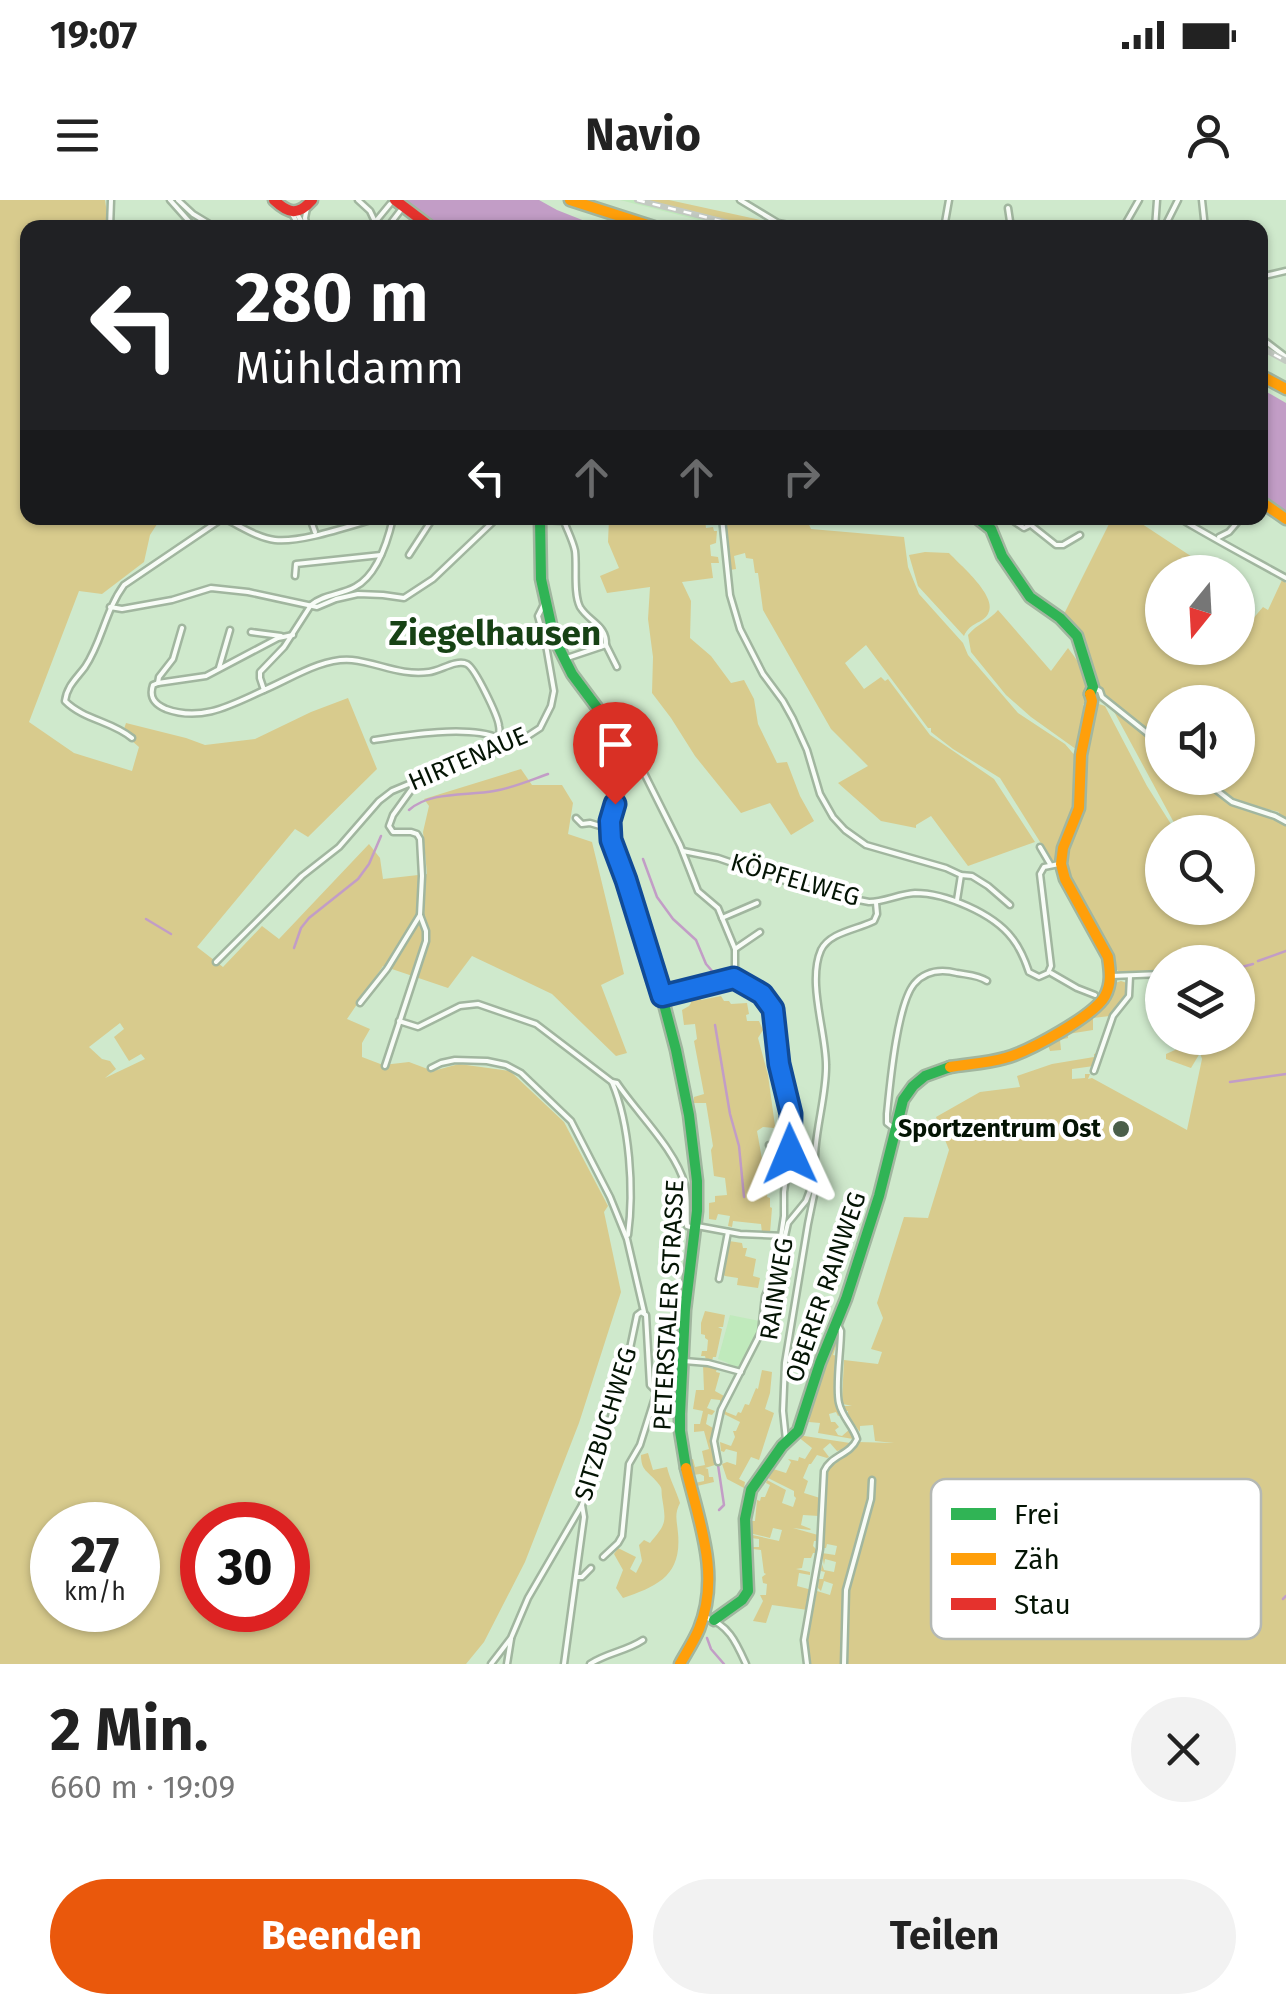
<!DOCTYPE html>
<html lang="de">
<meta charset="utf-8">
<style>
body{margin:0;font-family:"Fira Sans",sans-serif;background:#f2f2f2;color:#222;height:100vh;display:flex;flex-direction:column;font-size:38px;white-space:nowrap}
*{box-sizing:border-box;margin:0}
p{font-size:32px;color:#767676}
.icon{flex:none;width:55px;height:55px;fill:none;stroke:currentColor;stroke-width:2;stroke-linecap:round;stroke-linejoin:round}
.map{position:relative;height:1464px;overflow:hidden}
.drawer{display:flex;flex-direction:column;background:#fff;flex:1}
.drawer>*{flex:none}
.guide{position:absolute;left:20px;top:20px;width:1248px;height:305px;border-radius:20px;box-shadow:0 2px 8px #0004;background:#202124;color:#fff;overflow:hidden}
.needle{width:65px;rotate:198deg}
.controls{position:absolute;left:1145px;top:355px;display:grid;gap:20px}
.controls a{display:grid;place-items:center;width:110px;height:110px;border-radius:50%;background:#fff;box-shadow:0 2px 8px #0004;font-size:50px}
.speed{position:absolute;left:30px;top:1302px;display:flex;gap:20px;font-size:50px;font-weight:700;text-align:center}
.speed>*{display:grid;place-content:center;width:130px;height:130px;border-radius:50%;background:#fff;box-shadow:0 2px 8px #0004;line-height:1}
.speed small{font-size:25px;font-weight:400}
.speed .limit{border:15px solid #d22;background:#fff;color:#111}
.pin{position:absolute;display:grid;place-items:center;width:85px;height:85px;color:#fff;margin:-102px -42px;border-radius:50% 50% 50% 0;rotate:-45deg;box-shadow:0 0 10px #0007}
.pin .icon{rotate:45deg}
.me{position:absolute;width:110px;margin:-55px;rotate:359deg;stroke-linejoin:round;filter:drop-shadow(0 0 8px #0008)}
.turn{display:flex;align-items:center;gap:35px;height:210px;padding:0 50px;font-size:45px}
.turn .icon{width:130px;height:130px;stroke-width:2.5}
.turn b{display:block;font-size:70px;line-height:85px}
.lanes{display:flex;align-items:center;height:95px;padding:0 50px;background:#0003;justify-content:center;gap:50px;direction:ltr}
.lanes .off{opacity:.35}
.round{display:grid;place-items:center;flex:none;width:105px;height:105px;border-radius:52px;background:#f2f2f2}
.overview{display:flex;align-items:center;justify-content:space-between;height:170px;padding:0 50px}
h1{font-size:60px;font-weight:700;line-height:75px}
.primary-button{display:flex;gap:20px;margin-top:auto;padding:20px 50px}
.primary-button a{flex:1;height:115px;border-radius:60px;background:#ea580c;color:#fff;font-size:40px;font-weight:700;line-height:115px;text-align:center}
.primary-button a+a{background:#f2f2f2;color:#222}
.status{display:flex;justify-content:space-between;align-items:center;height:70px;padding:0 50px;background:#fff;direction:ltr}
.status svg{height:28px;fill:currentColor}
header{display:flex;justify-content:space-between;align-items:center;height:130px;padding:0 50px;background:#fff;font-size:45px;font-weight:700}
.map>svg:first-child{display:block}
</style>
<div class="status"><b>19:07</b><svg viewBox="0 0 49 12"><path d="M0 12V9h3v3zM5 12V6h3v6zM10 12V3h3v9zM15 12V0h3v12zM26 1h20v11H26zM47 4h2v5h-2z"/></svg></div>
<header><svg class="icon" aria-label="menu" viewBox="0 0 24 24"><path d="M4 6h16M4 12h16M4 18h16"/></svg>Navio<svg class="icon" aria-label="person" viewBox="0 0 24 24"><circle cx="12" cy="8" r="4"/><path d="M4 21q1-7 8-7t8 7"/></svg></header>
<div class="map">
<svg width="1286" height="1464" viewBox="0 0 1286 1464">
<rect width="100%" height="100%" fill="#cfe9cc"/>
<g fill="#c0eabc">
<polygon points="620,0 646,0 759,27 726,27"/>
<polygon points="730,1115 760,1121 756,1137 739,1169 728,1166 728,1163 718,1159"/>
</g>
<g fill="#d8cb8d" fill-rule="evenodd">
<path d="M0,0H105L109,27L28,28V318H161L150,335L144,362L102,394L79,391L29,522L74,553L132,571L139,547L132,541L134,536L124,529L126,523L186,538L205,545L255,539L311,512L348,498L377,569L308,637L295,629L197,747L223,767L262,726L279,739L369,644L380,658L383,679L427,674L423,632L429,606L424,599L521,569L532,585H562L573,603L568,634L592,642L624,774L601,785L627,853L616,856L552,794L472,756L448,788L383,766L347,819L370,829L362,843V857L383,865L409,862L433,871L459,864L510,871L564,922L608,1006L604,1012L621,1092L579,1223L525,1362L484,1442L466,1464H0ZM120,823L124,829L114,837L129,861L141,854L145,859L105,878L116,869L110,861L102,859L89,847ZM52,1325H138V1410H52ZM202,1325H288V1410H202Z"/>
<polygon points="646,0 669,0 793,27 756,27"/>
<polygon points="609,318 705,318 706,328 713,327 714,331 717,331 716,343 710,345 711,356 718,357 719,363 711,363 713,378 682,382 691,401 690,438 711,456 731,483 744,480 754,499 758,524 777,563 787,562 800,596 814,621 791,635 770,603 741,613 695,556 671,518 652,493 653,457 648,419 650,387 607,393 600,376 619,368 608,342"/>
<path d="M741,318H806L811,329L904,337L908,367L919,394L963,443L968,455L1018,513L1065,544L1077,558C1077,574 1080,593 1076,609C1072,626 1061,640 1059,658L1052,661L1000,578L953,549L931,532V528H928L866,445L845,463L864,489L881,477L885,481L888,479L930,535L994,579L1035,642L968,666L931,616L916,625V628L881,621L838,583L868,566L831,529L763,410L758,373H755L753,359L746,358L745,353L734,356L736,369L730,370L725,324L741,323Z"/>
<path d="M1098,318H1133L1215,372H1162V448H1238V421L1245,428L1263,407L1268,410L1282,380L1286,383V1464H809L806,1440L817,1391L830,1395L833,1384L824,1381L821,1391L818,1388L819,1379H823L825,1372L821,1371L822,1364L824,1370L834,1372L836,1362L825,1359L824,1365L822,1353L835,1355L837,1346L827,1344L826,1348H822L826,1274L832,1263L854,1250L859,1242L894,1243L875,1241L873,1225L860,1226V1232L848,1216V1211H843L842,1206H852L843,1204L842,1201L844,1160L878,1164L882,1152L871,1149L883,1118L877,1103L904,1017L928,1018L949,950L936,917L980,892L1020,887L1017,876L1052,864L1094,857V854L1098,853L1094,866L1072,869V879L1085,878V874H1090L1088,879L1092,878L1187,930L1202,859L1200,853L1191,868L1166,859V854L1175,850L1179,838H1238V762H1203L1199,760L1201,747L1199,746L1193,748L1189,761L1181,757L1173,762H1162V771L1120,773C1112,765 1112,757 1106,747C1094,722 1066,689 1064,663C1062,644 1078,629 1080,611C1084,580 1078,529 1099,504L1105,506L1147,586L1176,632H1162V708H1238V632H1179L1111,506L1162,549V578H1197L1229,604L1275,620L1279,612L1244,603L1229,596L1206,578H1238V502H1162V542L1104,494L1091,468L1082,439L1063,416L1109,324Z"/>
<path d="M925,352L949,353C960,365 999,397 988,414C982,424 970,422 964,436L918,386L909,355Z"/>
<path d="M998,410L1051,471L1068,448C1084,469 1087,476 1086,503L1083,504L1088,515L1080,552L1031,517L1006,495L971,452L968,435C977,424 990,420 998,410Z"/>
<path d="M1121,781L1127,783C1131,798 1117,804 1110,816L1093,818V830L1068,834V838L1060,840L1061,850L1050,851L1047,842L1101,810L1115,783Z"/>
<polygon points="693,790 694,795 699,794 701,800 721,796 724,801 729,801 731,804 747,803 749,814 746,815 747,821 759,821 763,830 758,838 768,875 775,926 774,928 763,927 757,931 762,959 767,960 767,971 764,971 763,980 769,981 767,997 770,998 770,1007 772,1008 770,1033 762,1033 761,1024 733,1021 732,1027 728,1026 730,1016 718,1014 716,1020 709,1019 709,1003 715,1002 715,996 727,995 725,978 714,976 711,950 713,946 706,903 694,903 694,897 704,894 694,841 697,839 695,824 684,825 682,810 689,806 691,803 687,792"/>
<polygon points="729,1041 742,1043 743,1048 747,1048 745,1056 756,1059 753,1076 760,1078 758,1088 737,1085 738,1078 725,1076 722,1073"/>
<polygon points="705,1111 725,1115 723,1127 718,1127 722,1129 716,1157 713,1157 712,1161 706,1160 705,1156 701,1156 702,1151 707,1151 708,1140 705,1138 705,1135 701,1134 701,1123"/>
<polygon points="837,1129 839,1137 833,1155 838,1156 834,1196 840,1215 838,1216 836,1212 829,1214 831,1222 835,1222 839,1227 835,1230 838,1235 842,1236 850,1229 853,1239 818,1233 820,1223 809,1222 810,1219 806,1218 820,1171"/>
<polygon points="703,1165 717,1169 716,1172 720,1173 715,1191 724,1196 720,1204 720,1200 711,1199 707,1208 715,1211 712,1215 708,1214 706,1224 713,1228 711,1241 715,1265 705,1268 708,1269 709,1277 713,1277 714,1282 697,1286 695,1283 704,1281 704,1276 700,1274 693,1275 690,1260 693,1259 695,1267 705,1265 702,1251 709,1249 704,1231 694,1232 694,1224 700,1224 703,1211 693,1209 696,1190 704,1190"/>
<polygon points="762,1170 772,1172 770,1193 765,1209 774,1213 759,1260 751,1257 739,1279 745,1282 744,1288 727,1279 722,1264 727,1262 736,1265 737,1252 726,1249 724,1252 721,1251 720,1242 731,1246 735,1237 733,1231 736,1231 740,1222 722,1213 725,1206 726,1212 736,1216 738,1212 741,1213 745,1204 749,1205 756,1188 758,1189"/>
<polygon points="798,1235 850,1243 847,1248 837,1251 830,1243 823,1249 829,1257 827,1258 817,1255 811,1264 809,1264 803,1278 808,1281 804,1293 820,1298 819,1316 803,1315 801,1325 811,1329 810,1330 793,1328 818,1335 818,1341 814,1341 813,1346 817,1350 816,1353 813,1353 811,1358 804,1358 802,1368 796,1369 810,1372 810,1375 799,1373 797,1386 812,1390 809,1393 808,1410 772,1405 766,1423 753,1421 763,1401 760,1395 766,1395 767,1384 763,1383 762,1377 766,1374 764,1373 761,1350 753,1349 753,1347 759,1347 759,1339 751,1338 749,1342 748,1334 779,1341 782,1330 773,1328 770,1338 749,1333 749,1321 755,1321 757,1300 760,1301 761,1297 765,1297 770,1285 766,1283 767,1280 786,1290 782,1303 793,1307 796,1298 794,1296 794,1291 764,1276 770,1268 786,1273 791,1262 788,1259 798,1261 799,1257 805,1259 812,1248 797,1236"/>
<path d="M648,1253L653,1270L667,1267C670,1280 676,1290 680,1303C674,1314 677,1321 678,1333C682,1376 657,1386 623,1398L616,1388L623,1370L614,1354L618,1348L636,1357L630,1369L636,1373L642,1361L639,1345L644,1340L650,1343C667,1323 666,1322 662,1297C661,1288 663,1289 657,1282C648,1271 641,1271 641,1255Z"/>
</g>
<g fill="#c29dc6">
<polygon points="404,0 539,0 557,10 600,27 442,27"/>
<polygon points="1260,188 1286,203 1286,311 1260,293"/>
</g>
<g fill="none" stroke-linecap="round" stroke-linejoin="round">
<g stroke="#c29dc6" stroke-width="2.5">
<path d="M409,610C430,591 467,596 494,591C513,588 531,580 548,574"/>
<polyline points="643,659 657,697 673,719 696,740 706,764 719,779"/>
<polyline points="146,719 171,734"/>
<polyline points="294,748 301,728 309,718 358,679 369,664 381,636"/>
<polyline points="1258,761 1286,751"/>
<polyline points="1238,768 1253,764"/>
<polyline points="715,825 730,914 739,946 744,997"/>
<polyline points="1230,882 1286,874"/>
<polyline points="718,1265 724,1305 719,1310"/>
<polyline points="1283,1399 1286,1396"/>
<polyline points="707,1438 711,1449 724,1464"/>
</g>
<g stroke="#a1b69f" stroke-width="9">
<g id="street">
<polyline points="170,0 195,28"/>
<polyline points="178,0 193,14 216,28"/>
<polyline points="358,0 370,11 378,28"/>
<polyline points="740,0 778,23 804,28"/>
<polyline points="1202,0 1205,28"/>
<polyline points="307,8 305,18 307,28"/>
<polyline points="1008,8 1011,28"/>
<polyline points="291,12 300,28"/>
<polyline points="296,12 305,28"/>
<polyline points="376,21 390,4"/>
<polyline points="110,28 111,0"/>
<polyline points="387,28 400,11"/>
<polyline points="944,28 949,0"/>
<polyline points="1123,28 1139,0"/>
<polyline points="1155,28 1157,0"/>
<polyline points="1164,28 1178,0"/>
<polyline points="1260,77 1286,71"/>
<polyline points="1260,137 1286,157"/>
<polyline points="310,318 315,332"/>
<polyline points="722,318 730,395 740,429 763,474 783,501 793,519 807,550 820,594 833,617 845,630 866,645 946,668 961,675 972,676 988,686 1010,705"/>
<polyline points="1009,318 1024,328 1030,325"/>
<polyline points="1022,318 1056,345 1063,345 1080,335"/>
<path d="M1179,318C1214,339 1248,357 1286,378"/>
<path d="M541,320L564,321C567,330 573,341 575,351C577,366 573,393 580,407C589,422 607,425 606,445L617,467"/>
<polyline points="1219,337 1229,332 1241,318"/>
<polyline points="409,355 433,318"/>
<polyline points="295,376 296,364 381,355"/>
<path d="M311,405L284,447L260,472V478L264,490C290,479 323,457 352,460C379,463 401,476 429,472C440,471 456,459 467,464C475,468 498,516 499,526C501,533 497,542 496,549"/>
<path d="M311,405C324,394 341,395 355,387C378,375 388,340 393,318"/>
<polyline points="110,407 122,409 172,400 211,388 248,392 317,407 336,399 358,394 383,395 404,398 433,379 497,318"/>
<path d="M182,428L173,459L159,477L158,483L153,485C149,497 154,504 166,509C202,522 231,505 264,490"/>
<polyline points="251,432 281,436"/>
<polyline points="564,459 606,445"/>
<polyline points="219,468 230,430"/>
<polyline points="158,483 206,476 278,438 293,435"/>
<polyline points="1093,487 1100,491 1102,497 1162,545"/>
<path d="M132,538C112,521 84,520 65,501C67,486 76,479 85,467C102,442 105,411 124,385L223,318C239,325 257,338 275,340C302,343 352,325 378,318"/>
<path d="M374,540C406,535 469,525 498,538"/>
<polyline points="620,548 634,553 680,645 698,691 718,708 735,749 735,778"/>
<polyline points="1201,578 1232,602 1275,616 1286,622"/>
<polyline points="576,618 582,624 590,623 610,629"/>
<polyline points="1040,647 1050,664"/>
<path d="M683,651L718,658L817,692L869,702C884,702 899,694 915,693C945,693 993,713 1012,738C1020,748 1025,760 1029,772L1039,777L1048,773L1051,766L1040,674L1044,667L1059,664"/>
<polyline points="957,700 961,675"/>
<polyline points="722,718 757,703"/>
<polyline points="735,749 760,732"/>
<polyline points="216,762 302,676 339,647 379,601 392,591 488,551 514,545 540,528 551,506 554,491 546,445 538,416 544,404"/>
<polyline points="1177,762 1181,760 1186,762"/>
<polyline points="1051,773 1077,788 1095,795"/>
<polyline points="1111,776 1162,774"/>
<polyline points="662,796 735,778"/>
<polyline points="360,803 387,769 420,715 422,676 420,639 417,634 411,632 393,632 389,626 393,615 416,583"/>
<path d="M399,821L418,827L460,806L478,804L536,824L612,882L617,883C637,913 676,950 685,985C688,998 686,1012 687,1026L697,1029"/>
<polyline points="385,866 426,741 426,731 420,715"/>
<polyline points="431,868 441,863 455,860 487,861 506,865 521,873 571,921 610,997 627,1039 644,1112"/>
<polyline points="1094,871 1113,816 1129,796 1130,776"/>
<path d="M612,882C630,925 634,990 628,1035"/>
<path d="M896,930L887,923V914C890,884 897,805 914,784C926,770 941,769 957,773C968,775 978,775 987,781"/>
<polyline points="769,945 785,977"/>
<polyline points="697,1026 740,1034 785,1036 788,1023 806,1001 816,974"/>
<polyline points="719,1079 728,1032"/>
<polyline points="684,1161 708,1163 741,1172"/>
<path d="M786,1240L783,1211L785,1163L808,1024L817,980C809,947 827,900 826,865C826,832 807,782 821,750C830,732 856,730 874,721L877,714L876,703"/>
<polyline points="718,1262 714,1241 721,1210 761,1132 765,1096 780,1060 783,1041 781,1036 784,1016 784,992 791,942 791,914 779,864 773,809 763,793 735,778"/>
<polyline points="603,1357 618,1343 622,1336 629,1264 640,1245 657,1191"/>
<polyline points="577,1377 582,1377 591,1368"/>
<path d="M705,1417C729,1425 736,1442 746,1464"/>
<polyline points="491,1464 511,1438 528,1398 582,1305 624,1177 637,1115 641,1112 646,1115 650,1185 654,1189 660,1186 663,1180 678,1137 682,1133"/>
<polyline points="507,1464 511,1439"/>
<polyline points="564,1464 584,1317 582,1305"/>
<path d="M590,1464C606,1453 627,1451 643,1440"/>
<path d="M807,1464L804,1440L820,1349L824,1271C831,1255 850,1255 857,1239C853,1226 842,1217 839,1203C835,1186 841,1151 841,1131L837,1123"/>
<polyline points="844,1464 846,1390 871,1299 872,1280"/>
</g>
</g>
<g stroke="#a1b69f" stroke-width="15">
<g id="fast">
<polyline points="540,318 541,379 554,438 572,474 613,529 621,551 622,573 610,635 640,721 659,785 676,850 689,915 697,981 697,1011 685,1110 680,1214 680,1231 686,1268"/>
<polyline points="977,318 991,329 1002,356 1030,397 1060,418 1077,436 1093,487 1090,494"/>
<polyline points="714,1420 742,1400 748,1391 745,1319 751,1290 782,1246 798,1231 820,1163 846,1099 879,996 903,900 913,886 925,876 950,867"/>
</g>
</g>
<g stroke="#a1b69f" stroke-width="15">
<g id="slow">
<polyline points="570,0 657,28"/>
<polyline points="1260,175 1286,189"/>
<polyline points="1260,301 1286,319"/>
<path d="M950,867C969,864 988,863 1005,858C1028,852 1094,816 1105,796C1112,783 1110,771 1108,757L1065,679L1061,664L1063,648L1079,608L1081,555L1092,501L1090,494"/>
<path d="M680,1464C686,1453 694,1441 699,1429C721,1375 699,1322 686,1268"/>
</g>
</g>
<g stroke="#a1b69f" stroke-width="15">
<g id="jam">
<path d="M274,0C289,14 298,16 312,0"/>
<polyline points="395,0 432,28"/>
</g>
</g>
<use href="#street" stroke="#f8fcf7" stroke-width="4"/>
<use href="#fast" stroke="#30b455" stroke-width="10"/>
<use href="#slow" stroke="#ff9f0a" stroke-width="10"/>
<use href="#jam" stroke="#e5322d" stroke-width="10"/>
<g stroke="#c3cac2" stroke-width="6">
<g id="rail">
<polyline points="637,0 749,28"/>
<polyline points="1260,147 1286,161"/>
</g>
</g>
<use href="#rail" stroke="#fff" stroke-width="2.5" stroke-dasharray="8" stroke-linecap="butt"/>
</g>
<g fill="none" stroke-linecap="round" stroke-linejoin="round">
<g stroke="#114b97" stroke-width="25">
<polyline id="route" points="615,604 610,621 611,640 626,680 662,796 734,778 762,794 773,809 779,864 791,914 790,954"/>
</g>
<use href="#route" stroke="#1a73e8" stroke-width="18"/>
</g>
<circle fill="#4b5f4a" stroke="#fff" stroke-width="4" cx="1121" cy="929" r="10"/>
<g text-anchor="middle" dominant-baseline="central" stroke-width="8" stroke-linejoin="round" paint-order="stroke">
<g font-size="25" fill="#041404" stroke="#fff">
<text transform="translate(468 559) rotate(-23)">HIRTENAUE</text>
<text transform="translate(795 680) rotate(16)">KÖPFELWEG</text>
<text transform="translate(826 1087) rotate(-71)">OBERER RAINWEG</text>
<text transform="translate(777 1089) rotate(-81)">RAINWEG</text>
<text transform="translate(669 1105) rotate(-87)">PETERSTALER STRASSE</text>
<text transform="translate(606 1224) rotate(-73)">SITZBUCHWEG</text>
</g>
<g font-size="25" font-weight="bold" fill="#041404" stroke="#fff" text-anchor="end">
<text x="1101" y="929">Sportzentrum Ost</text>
</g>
<g font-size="35" font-weight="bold" fill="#174215" stroke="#fff">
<text x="495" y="433">Ziegelhausen</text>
</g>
</g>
<rect x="931" y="1279" width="330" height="160" rx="15" fill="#fff" stroke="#b4b8b4" stroke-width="2.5"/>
<rect x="951" y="1308" width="45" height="12" fill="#30b455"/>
<rect x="951" y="1353" width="45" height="12" fill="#ff9f0a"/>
<rect x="951" y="1398" width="45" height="12" fill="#e5322d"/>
<g font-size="28" fill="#041404">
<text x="1014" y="1324">Frei</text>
<text x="1014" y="1369">Zäh</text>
<text x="1014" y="1414">Stau</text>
</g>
</svg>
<div class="controls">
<a><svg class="needle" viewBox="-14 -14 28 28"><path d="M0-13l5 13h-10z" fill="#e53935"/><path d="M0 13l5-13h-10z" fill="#767676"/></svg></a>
<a><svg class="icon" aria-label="sound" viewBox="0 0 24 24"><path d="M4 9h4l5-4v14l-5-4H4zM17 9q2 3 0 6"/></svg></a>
<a><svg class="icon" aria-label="search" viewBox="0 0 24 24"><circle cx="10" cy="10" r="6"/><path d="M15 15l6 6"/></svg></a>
<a><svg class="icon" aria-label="layers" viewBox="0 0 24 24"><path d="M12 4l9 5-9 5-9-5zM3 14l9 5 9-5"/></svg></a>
</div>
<div class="speed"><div>27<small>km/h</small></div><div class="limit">30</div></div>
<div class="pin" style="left:615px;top:604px;background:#d93025"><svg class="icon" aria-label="arrive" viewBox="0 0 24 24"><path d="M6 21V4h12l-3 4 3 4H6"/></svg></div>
<svg class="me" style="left:790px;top:954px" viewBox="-20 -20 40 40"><path d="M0-17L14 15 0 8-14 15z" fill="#1a73e8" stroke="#fff" stroke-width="4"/></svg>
<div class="guide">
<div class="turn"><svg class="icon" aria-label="left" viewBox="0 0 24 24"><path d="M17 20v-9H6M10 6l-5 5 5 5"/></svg><div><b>280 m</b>Mühldamm</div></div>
<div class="lanes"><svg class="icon" aria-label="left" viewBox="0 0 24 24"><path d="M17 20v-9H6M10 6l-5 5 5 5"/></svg><svg class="icon off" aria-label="ahead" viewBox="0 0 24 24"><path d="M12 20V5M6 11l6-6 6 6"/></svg><svg class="icon off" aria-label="ahead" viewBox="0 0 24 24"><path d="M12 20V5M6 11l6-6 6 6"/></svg><svg class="icon off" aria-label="right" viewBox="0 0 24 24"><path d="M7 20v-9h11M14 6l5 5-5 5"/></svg></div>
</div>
</div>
<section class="drawer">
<div class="overview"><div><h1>2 Min.</h1><p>660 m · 19:09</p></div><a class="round"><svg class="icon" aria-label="close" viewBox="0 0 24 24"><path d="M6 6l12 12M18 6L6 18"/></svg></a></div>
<div class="primary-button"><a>Beenden</a><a>Teilen</a></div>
</section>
